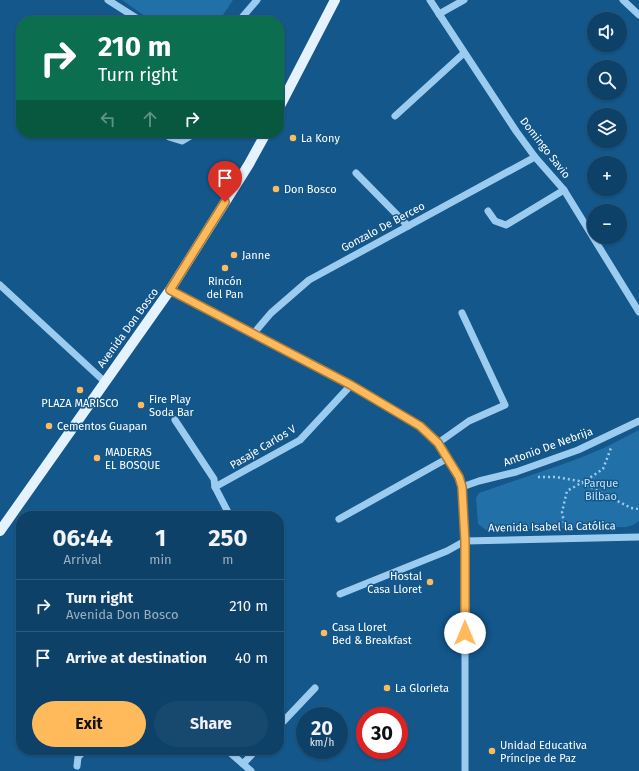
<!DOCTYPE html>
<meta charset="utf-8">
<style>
body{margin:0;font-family:"Fira Sans",sans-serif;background:#17486e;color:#f1f3f6;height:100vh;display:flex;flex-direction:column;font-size:15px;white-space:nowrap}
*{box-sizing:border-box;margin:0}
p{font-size:13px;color:#9bafc0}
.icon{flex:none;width:22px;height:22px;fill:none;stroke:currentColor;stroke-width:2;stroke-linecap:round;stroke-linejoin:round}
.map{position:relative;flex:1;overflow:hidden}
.side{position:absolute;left:16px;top:511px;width:268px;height:244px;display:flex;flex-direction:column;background:#0e4168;border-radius:16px;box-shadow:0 1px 3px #0004,0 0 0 1px #2e5a7c}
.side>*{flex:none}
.top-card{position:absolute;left:16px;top:16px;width:268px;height:122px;border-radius:16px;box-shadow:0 1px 3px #0004,0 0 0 1px #2e5a7c;background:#0b6e4f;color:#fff;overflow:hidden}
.controls{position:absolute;left:587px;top:12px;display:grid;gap:8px}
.controls a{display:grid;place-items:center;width:40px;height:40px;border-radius:50%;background:#0e4168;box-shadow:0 1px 3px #0004,0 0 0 1px #2e5a7c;font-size:20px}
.speed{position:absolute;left:296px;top:707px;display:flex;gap:8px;font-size:20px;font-weight:700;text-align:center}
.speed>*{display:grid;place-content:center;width:52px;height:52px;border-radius:50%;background:#0e4168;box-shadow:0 1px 3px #0004,0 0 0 1px #2e5a7c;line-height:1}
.speed small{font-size:10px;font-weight:400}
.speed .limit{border:6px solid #d22;background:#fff;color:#111}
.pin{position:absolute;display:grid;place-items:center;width:34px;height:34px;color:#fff;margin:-41px -17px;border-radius:50% 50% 50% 0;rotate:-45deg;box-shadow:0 0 4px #0007}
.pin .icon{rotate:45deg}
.me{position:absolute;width:44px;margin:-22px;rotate:0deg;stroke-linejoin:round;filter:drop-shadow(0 0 3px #0008)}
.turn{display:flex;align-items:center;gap:14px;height:84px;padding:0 16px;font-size:18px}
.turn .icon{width:52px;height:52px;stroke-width:2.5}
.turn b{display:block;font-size:28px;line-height:34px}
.lanes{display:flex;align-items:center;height:38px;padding:0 16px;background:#0003;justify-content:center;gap:20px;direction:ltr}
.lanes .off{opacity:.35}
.eta{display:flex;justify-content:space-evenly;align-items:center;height:68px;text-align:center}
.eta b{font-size:24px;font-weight:700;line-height:28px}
.primary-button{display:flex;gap:8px;margin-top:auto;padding:8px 16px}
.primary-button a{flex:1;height:46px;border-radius:24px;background:#ffbb5b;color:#111;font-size:16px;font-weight:700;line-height:46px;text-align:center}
.primary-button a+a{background:#17486e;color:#f1f3f6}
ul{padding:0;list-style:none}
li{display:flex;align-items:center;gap:12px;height:52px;padding:0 16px;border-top:1px solid #2e5a7c}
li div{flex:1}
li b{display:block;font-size:15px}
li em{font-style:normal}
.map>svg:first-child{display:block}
</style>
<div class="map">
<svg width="639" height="771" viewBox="0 0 639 771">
<rect width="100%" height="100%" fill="#13578b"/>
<g fill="#2270a8">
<polygon points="122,0 233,0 219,21 152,21"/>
<polygon points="639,430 639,521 633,525 626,527 486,530 478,524 476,498 479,493 572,461 604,448"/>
</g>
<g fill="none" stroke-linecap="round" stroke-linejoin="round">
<g stroke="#9bccf0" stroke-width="2.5" stroke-dasharray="2 3" stroke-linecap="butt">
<polyline points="538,477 556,477 579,481 631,508 639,509"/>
<polyline points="565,528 562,512 567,491 588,479 603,469 611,448"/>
</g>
<g stroke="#9bccf0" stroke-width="7">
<polyline points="108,0 141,21"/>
<polyline points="430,0 516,131 535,157 564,190 639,312"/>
<polyline points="623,0 639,15"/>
<polyline points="439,14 464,0"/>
<polyline points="239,21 257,0"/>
<polyline points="395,116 464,53"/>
<polyline points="167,133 169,137 182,141 192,135 193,133"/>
<polyline points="356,173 408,226"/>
<polyline points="488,211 495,221 506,225 564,190"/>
<polyline points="0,285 105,382"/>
<polyline points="170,290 351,385 420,427 438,443 448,458 459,477 462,487 465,541 465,771"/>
<polyline points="254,333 271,313 309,280 535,157"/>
<polyline points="175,420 214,479 215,487"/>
<polyline points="438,443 469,421 505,405 462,313"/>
<polyline points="462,487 479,481 516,472 578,450 639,421"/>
<polyline points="230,516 215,487 300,440 351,385"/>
<polyline points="339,519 448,458"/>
<polyline points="340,594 447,551 465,541 639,537"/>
<polyline points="279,726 315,688"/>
<polyline points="227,750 251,771"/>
<polyline points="243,764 256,750"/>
<polyline points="77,766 78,757 85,750"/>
</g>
<g stroke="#e5f2ff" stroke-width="10">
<polyline points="279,108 335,0"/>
<polyline points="0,531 170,290 249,164 266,133"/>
</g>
</g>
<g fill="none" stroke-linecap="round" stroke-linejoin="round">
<g stroke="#a67a3b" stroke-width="10">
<polyline id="route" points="225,202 170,290 351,385 420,426 438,443 459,477 462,487 465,541 465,633"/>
</g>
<use href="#route" stroke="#ffbb5b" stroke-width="7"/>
</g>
<g fill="#ffbb5b" stroke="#13578b" stroke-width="1.5">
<circle cx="293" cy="138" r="4"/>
<circle cx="276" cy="189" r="4"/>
<circle cx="234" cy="255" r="4"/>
<circle cx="225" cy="268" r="4"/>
<circle cx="80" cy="390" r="4"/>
<circle cx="141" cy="405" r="4"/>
<circle cx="49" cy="426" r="4"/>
<circle cx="97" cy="458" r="4"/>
<circle cx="430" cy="582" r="4"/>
<circle cx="324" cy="633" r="4"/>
<circle cx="387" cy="688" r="4"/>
<circle cx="492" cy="751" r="4"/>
</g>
<g text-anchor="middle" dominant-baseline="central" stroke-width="3" stroke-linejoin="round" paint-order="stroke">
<g font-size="11" fill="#fff" stroke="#13578b" text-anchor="start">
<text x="301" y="138">La Kony</text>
<text x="284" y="189">Don Bosco</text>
<text x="242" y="255">Janne</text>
<text x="225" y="281" text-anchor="middle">Rincón<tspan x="225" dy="13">del Pan</tspan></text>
<text x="149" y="399">Fire Play<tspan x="149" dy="13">Soda Bar</tspan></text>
<text x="80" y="403" text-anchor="middle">PLAZA MARISCO</text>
<text x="57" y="426">Cementos Guapan</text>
<text x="105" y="452">MADERAS<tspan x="105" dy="13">EL BOSQUE</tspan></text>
<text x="422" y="576" text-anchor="end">Hostal<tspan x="422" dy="13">Casa Lloret</tspan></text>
<text x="332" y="627">Casa Lloret<tspan x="332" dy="13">Bed &amp; Breakfast</tspan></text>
<text x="395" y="688">La Glorieta</text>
<text x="500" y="745">Unidad Educativa<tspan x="500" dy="13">Príncipe de Paz</tspan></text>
</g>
<g font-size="11" fill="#fff" stroke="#13578b">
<text transform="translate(545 148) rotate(52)">Domingo Savio</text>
<text transform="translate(383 227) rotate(-28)">Gonzalo De Berceo</text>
<text transform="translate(128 328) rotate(-54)">Avenida Don Bosco</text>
<text transform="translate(263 447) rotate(-31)">Pasaje Carlos V</text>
<text transform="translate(548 447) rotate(-20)">Antonio De Nebrija</text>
<text transform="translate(552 527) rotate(-1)">Avenida Isabel la Católica</text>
</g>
<g font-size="11" fill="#c2e3fc" stroke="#13578b">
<text x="601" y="483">Parque<tspan x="601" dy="13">Bilbao</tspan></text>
</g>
</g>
</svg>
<div class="controls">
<a><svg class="icon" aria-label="sound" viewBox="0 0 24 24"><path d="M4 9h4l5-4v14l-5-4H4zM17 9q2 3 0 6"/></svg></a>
<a><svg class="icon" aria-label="search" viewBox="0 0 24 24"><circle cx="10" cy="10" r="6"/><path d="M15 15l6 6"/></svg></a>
<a><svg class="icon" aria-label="layers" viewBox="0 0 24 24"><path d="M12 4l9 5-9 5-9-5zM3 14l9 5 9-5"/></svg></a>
<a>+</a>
<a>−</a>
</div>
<div class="speed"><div>20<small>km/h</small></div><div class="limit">30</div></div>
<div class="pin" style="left:225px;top:202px;background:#d93025"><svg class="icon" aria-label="arrive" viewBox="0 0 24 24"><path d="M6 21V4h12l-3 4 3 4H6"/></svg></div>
<svg class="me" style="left:465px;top:633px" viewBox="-20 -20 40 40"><circle r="19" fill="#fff"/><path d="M0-13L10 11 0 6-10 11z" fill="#ffbb5b"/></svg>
<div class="top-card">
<div class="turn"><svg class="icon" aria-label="right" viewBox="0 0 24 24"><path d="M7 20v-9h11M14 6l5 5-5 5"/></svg><div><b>210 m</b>Turn right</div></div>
<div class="lanes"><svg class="icon off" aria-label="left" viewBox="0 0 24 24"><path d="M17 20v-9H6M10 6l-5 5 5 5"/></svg><svg class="icon off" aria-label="ahead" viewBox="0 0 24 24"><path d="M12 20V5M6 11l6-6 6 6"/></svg><svg class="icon" aria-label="right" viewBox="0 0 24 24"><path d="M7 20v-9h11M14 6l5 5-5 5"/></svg></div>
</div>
<section class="side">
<div class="eta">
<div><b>06:44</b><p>Arrival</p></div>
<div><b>1</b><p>min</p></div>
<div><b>250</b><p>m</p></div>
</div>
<ul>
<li><svg class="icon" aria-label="right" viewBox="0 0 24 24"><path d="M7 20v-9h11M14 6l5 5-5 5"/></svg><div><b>Turn right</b><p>Avenida Don Bosco</p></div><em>210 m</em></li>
<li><svg class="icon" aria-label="arrive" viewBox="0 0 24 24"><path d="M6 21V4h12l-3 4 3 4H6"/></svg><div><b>Arrive at destination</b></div><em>40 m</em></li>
</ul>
<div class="primary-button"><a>Exit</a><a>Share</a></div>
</section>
</div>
